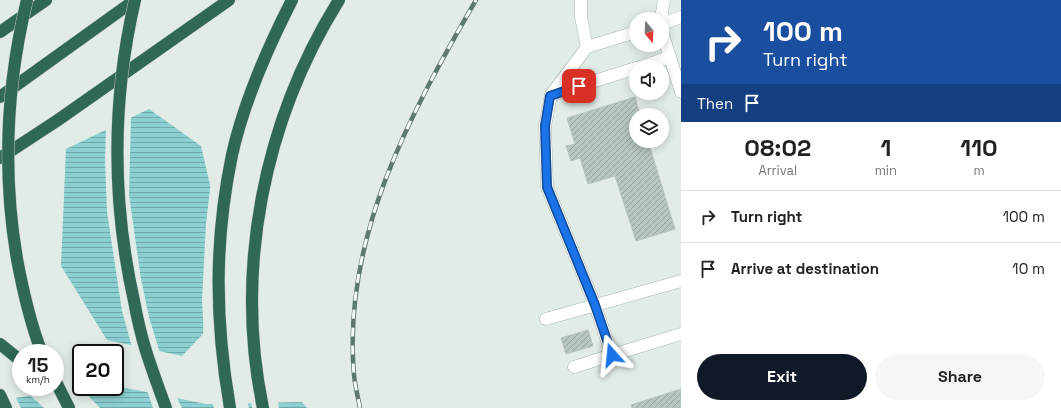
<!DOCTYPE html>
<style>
body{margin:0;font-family:"Space Grotesk",sans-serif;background:#f6f6f6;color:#222;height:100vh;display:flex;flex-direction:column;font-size:15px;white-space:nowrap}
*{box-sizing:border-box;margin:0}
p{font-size:13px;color:#767676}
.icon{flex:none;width:22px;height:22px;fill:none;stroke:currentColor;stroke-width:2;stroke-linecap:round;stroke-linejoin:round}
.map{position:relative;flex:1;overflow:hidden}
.sheet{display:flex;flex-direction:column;background:#fff;width:380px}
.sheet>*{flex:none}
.guide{background:#1a4fa0;color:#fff;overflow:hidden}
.needle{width:26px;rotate:162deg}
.buttons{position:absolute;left:629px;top:12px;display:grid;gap:8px}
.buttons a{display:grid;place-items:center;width:40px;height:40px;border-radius:50%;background:#fff;box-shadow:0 2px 10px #0003;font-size:20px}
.speed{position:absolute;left:12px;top:344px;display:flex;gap:8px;font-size:20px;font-weight:700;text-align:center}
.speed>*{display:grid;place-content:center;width:52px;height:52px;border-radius:50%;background:#fff;box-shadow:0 2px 10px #0003;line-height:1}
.speed small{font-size:10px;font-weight:400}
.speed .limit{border:2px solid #111;border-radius:6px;background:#fff;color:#111}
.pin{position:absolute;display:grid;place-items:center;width:34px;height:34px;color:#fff;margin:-17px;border-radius:8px;box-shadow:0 2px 6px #0006}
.me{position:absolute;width:44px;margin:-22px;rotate:342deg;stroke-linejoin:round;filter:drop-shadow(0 0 3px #0008)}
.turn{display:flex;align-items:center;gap:14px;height:84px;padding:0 16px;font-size:18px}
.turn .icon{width:52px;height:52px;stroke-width:2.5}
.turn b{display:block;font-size:28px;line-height:34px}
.then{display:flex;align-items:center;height:38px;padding:0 16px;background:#0003;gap:8px;font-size:15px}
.eta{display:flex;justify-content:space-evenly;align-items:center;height:68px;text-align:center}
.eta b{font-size:24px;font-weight:800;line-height:28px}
.primary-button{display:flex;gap:8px;margin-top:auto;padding:8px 16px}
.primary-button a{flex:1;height:46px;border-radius:24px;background:#111827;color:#fff;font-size:16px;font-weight:800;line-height:46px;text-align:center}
.primary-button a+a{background:#f6f6f6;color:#222}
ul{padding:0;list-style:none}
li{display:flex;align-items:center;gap:12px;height:52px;padding:0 16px;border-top:1px solid #e0e0e0}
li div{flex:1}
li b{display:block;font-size:15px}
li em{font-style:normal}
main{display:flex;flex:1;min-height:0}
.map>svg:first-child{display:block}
</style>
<main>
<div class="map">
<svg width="681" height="408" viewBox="0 0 681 408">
<defs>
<pattern id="water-rules" width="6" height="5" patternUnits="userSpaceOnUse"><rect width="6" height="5" fill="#8bcfd0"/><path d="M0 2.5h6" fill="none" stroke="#71a9a9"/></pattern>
<pattern id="building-hatch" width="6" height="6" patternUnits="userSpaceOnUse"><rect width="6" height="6" fill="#b7c6be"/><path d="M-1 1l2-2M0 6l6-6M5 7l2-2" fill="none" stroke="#94a29b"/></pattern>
</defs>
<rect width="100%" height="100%" fill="#e2ece6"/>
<g fill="url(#water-rules)">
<polygon points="149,109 201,146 211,189 203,334 182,356 107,340 61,266 66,149"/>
<polygon points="86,388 126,388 206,404 302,402 307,408 0,408 0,400"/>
</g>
<g fill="#e2ece6">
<polygon points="131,116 129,195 141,279 149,317 160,353 132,347 122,311 107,212 105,160 106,127"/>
<polygon points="211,181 213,189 204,335 202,301 206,223"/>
<polygon points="80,387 100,408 44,408 30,395"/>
<polygon points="147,390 176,396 182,408 153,408"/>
<polygon points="15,396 21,408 0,408 0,398"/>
<polygon points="212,401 247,401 249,408 214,408"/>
<polygon points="251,401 278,401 279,408 252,408"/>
</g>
<g fill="url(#building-hatch)" stroke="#b4c5bc">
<polygon points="635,97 640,115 636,115 636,141 648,141 675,229 636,241 615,176 588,184 580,158 571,161 566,146 575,144 567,118"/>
<polygon points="588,330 593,346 566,354 561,338"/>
<polygon points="681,389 681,408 632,408 631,405"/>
</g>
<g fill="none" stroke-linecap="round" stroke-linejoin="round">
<g stroke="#a5b4ac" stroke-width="13">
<g id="minor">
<polyline points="581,0 581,17 587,47"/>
<polyline points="661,19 664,0"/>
<polyline points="662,24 681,17"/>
<polyline points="662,32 681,92"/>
<polyline points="640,67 670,57"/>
<polyline points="551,95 587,47 636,32"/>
<polyline points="546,319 681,281"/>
<polyline points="612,355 681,334"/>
<polyline points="574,367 612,355 595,305 547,187 545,126 551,95 636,68"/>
</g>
</g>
<g stroke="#c1c8c5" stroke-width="13">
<g id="highway">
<polyline points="0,32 46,0"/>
<polyline points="0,97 135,0"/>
<polyline points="0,158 58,120 229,0"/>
<polyline points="0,344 21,361"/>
<polyline points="55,380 69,408"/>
<polyline points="0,395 6,408"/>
<path d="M230,408C215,321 214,242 232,155C244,101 267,49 292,0"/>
<path d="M263,408C234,269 264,120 339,0"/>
</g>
</g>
<use href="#minor" stroke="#fff" stroke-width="12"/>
<use href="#highway" stroke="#2f6854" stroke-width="12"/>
<g stroke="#5d786c" stroke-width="4.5">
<path id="rail" d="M360,408C358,397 355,386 354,375C342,238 410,114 476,0"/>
</g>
<use href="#rail" stroke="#f2f8f4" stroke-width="3" stroke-dasharray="9" stroke-linecap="butt"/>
<g stroke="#c1c8c5" stroke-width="13" stroke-linecap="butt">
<g id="highway-bridge">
<path d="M27,0C6,87 2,171 17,259C23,291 30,323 42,353"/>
<path d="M135,0C112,99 112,202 134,301C137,317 141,335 146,351C152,370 159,389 166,408"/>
</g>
</g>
<use href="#highway-bridge" stroke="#2f6854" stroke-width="12"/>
</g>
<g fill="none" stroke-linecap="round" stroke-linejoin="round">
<g stroke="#114b97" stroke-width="10">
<polyline id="route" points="579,86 550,96 545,126 547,187 595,305 612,355"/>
</g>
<use href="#route" stroke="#1a73e8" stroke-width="7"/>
</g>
</svg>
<div class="buttons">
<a><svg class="needle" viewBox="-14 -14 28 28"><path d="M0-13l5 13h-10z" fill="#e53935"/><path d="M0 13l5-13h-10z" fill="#767676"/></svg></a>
<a><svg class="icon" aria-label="sound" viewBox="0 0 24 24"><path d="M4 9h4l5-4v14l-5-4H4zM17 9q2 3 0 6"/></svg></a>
<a><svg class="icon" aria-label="layers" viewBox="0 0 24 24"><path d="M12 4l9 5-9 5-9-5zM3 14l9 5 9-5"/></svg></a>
</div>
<div class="speed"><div>15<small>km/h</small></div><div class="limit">20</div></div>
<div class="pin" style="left:579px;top:86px;background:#d93025"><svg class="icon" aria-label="arrive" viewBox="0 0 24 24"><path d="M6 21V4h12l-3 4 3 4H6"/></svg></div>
<svg class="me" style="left:612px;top:355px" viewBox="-20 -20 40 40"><path d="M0-17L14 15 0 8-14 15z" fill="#1a73e8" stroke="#fff" stroke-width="4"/></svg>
</div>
<section class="sheet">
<div class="guide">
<div class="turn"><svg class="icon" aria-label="right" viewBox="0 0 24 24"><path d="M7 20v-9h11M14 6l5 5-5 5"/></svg><div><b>100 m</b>Turn right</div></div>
<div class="then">Then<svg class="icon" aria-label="arrive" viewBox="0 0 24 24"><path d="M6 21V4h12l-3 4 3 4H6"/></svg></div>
</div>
<div class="eta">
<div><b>08:02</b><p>Arrival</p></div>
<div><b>1</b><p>min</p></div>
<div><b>110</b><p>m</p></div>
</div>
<ul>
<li><svg class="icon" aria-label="right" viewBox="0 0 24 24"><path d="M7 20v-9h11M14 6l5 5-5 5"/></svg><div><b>Turn right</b></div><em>100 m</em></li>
<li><svg class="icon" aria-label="arrive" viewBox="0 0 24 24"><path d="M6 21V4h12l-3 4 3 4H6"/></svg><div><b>Arrive at destination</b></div><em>10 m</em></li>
</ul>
<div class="primary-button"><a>Exit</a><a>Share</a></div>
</section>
</main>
